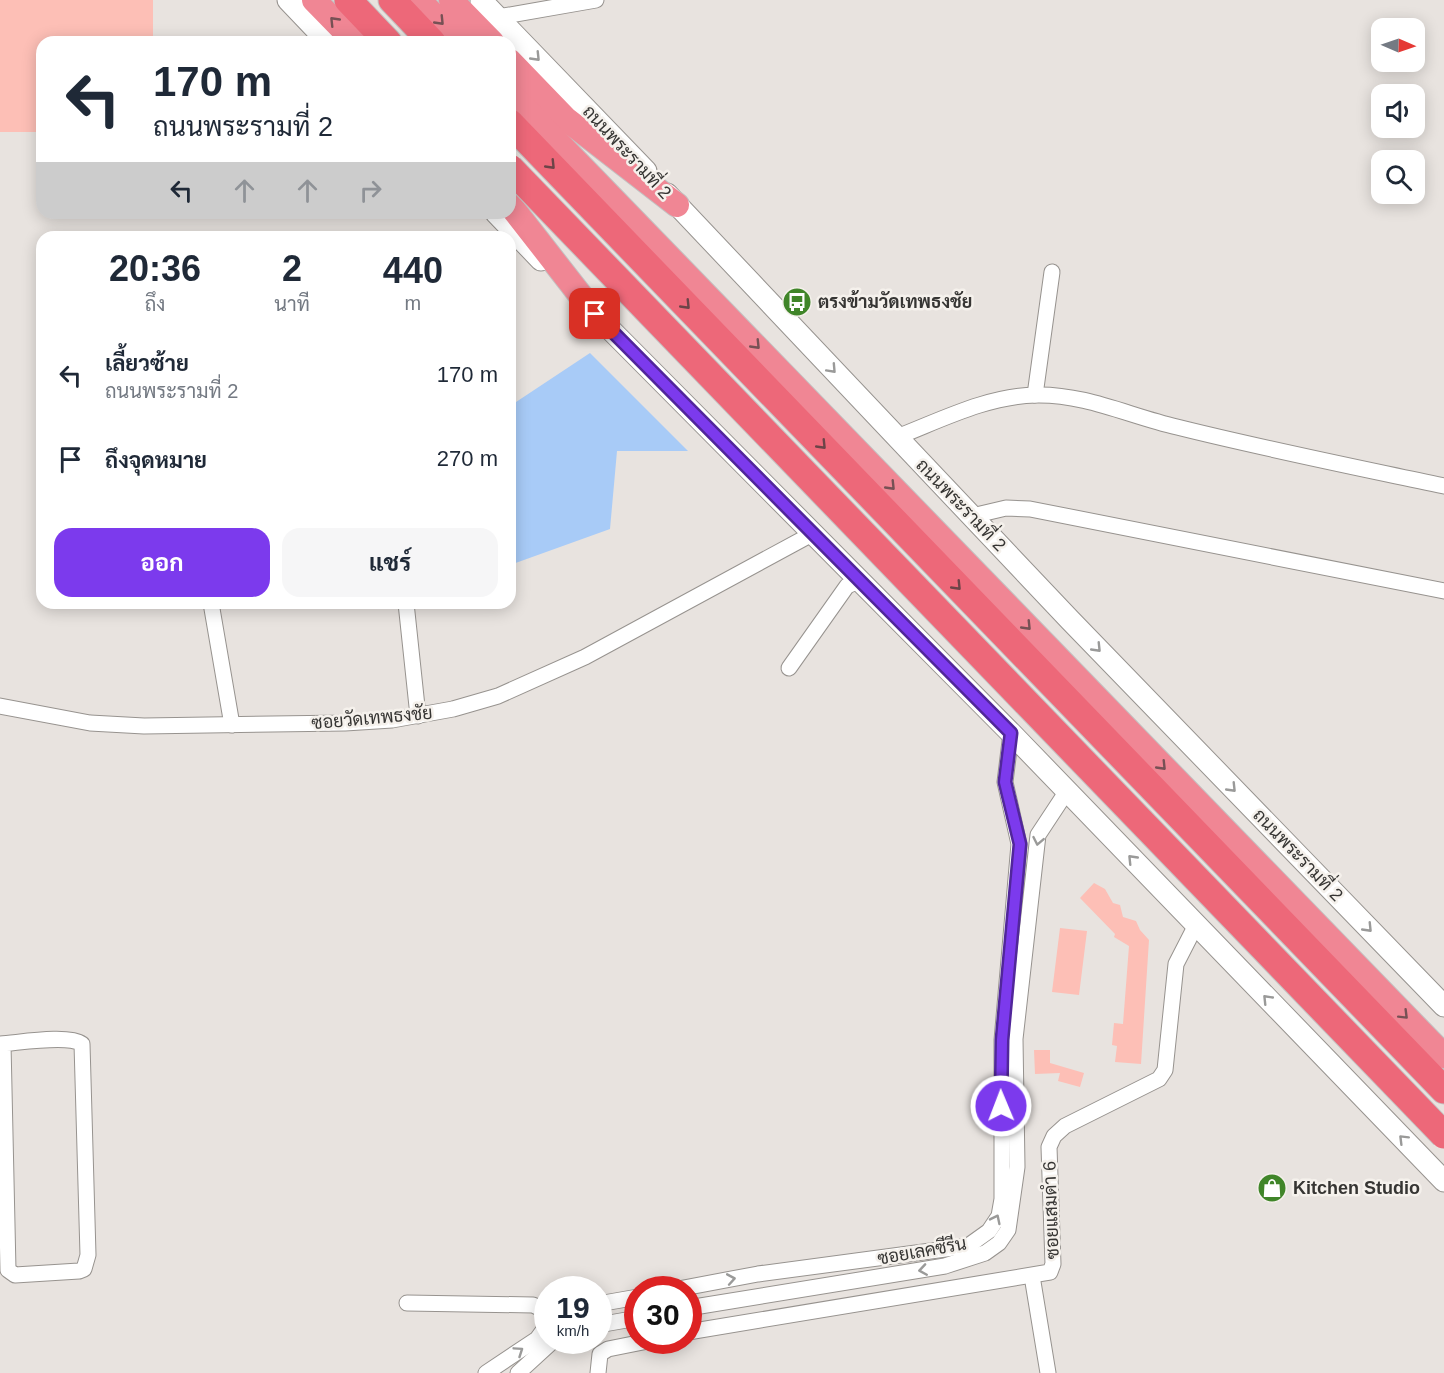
<!DOCTYPE html>
<html lang="th">
<meta charset="utf-8">
<style>
body{margin:0;font-family:Arial,Sarabun,sans-serif;background:#f6f6f7;color:#1f2937;height:100vh;display:flex;flex-direction:column;font-size:22px;white-space:nowrap}
*{box-sizing:border-box;margin:0}
p{font-size:20px;color:#747a83}
.icon{flex:none;width:33px;height:33px;fill:none;stroke:currentColor;stroke-width:2;stroke-linecap:round;stroke-linejoin:round}
.map{position:relative;flex:1;overflow:hidden}
.panel{position:absolute;left:36px;top:231px;width:480px;height:378px;display:flex;flex-direction:column;background:#fff;border-radius:18px;box-shadow:0 3px 15px #0003}
.panel>*{flex:none}
.banner{position:absolute;left:36px;top:36px;width:480px;height:183px;border-radius:18px;box-shadow:0 3px 15px #0003;background:#fff;color:#1f2937;overflow:hidden}
.needle{width:39px;rotate:92deg}
.controls{position:absolute;left:1371px;top:18px;display:grid;gap:12px}
.controls a{display:grid;place-items:center;width:54px;height:54px;border-radius:12px;background:#fff;box-shadow:0 3px 15px #0003;font-size:30px}
.speed{position:absolute;left:534px;top:1276px;display:flex;gap:12px;font-size:30px;font-weight:700;text-align:center}
.speed>*{display:grid;place-content:center;width:78px;height:78px;border-radius:50%;background:#fff;box-shadow:0 3px 15px #0003;line-height:1}
.speed small{font-size:15px;font-weight:400}
.speed .limit{border:9px solid #d22;background:#fff;color:#111}
.pin{position:absolute;display:grid;place-items:center;width:51px;height:51px;color:#fff;margin:-26px;border-radius:12px;box-shadow:0 3px 9px #0006}
.me{position:absolute;width:66px;margin:-33px;rotate:359deg;stroke-linejoin:round;filter:drop-shadow(0 0 4px #0008)}
.turn{display:flex;align-items:center;gap:21px;height:126px;padding:0 18px;font-size:27px}
.turn .icon{width:78px;height:78px;stroke-width:2.5}
.turn b{display:block;font-size:42px;line-height:51px}
.lanes{display:flex;align-items:center;height:57px;padding:0 18px;background:#0003;justify-content:center;gap:30px;direction:ltr}
.lanes .off{opacity:.35}
.eta{display:flex;justify-content:space-evenly;align-items:center;height:102px;text-align:center}
.eta b{font-size:36px;font-weight:700;line-height:42px}
.action{display:flex;gap:12px;margin-top:auto;padding:12px 18px}
.action a{flex:1;height:69px;border-radius:18px;background:#7c3aed;color:#fff;font-size:24px;font-weight:700;line-height:69px;text-align:center}
.action a+a{background:#f6f6f7;color:#1f2937}
ul{padding:0;list-style:none}
li{display:flex;align-items:center;gap:18px;height:84px;padding:0 18px}
li div{flex:1}
li b{display:block;font-size:22px}
li em{font-style:normal}
.map>svg:first-child{display:block}
</style>
<div class="map">
<svg width="1444" height="1373" viewBox="0 0 1444 1373">
<rect width="100%" height="100%" fill="#e8e3df"/>
<polygon fill="#a8cbf7" points="590,353 688,451 617,451 610,529 510,565 510,406"/>
<g fill="#fdbfb6">
<polygon points="0,0 153,0 153,42 42,42 42,132 0,132"/>
<polygon points="1094,883 1105,889 1113,903 1120,905 1123,917 1136,921 1140,930 1149,940 1141,1064 1115,1062 1117,1046 1112,1045 1114,1023 1123,1024 1129,946 1114,937 1115,934 1080,898"/>
<polygon points="1060,928 1087,931 1079,995 1052,992"/>
<polygon points="1034,1050 1050,1050 1050,1063 1084,1073 1080,1087 1058,1081 1060,1073 1035,1074"/>
</g>
<g fill="none" stroke-linecap="round" stroke-linejoin="round">
<g stroke="#97938f" stroke-width="17">
<g id="minor">
<polyline points="498,17 596,0"/>
<polyline points="1035,395 1052,272"/>
<path d="M897,437C941,420 987,396 1036,395C1086,394 1129,416 1177,427C1265,449 1355,467 1444,486"/>
<polyline points="972,516 1006,508 1030,509 1444,591"/>
<polyline points="211,603 232,725"/>
<polyline points="406,603 418,716"/>
<polyline points="789,668 847,586 861,580"/>
<polyline points="0,706 90,723 144,726 345,723 392,720 453,709 498,696 585,657 812,534"/>
<path d="M0,1044C18,1043 68,1034 82,1044L88,1255L84,1269L79,1271L15,1275L8,1270L3,1044"/>
<polyline points="1032,1276 1048,1373"/>
<polyline points="673,1290 758,1274 968,1246 989,1231 999,1216 1002,1199 1002,1040 1019,844 1005,782 1011,733"/>
<polyline points="407,1303 533,1305 548,1312"/>
<polyline points="598,1304 638,1297"/>
<polyline points="688,1308 945,1266 985,1253 999,1243 1008,1230 1017,1167 1015,1039 1038,835 1067,791"/>
<polyline points="598,1325 638,1318"/>
<polyline points="688,1332 1050,1272 1053,1264 1049,1147 1054,1136 1065,1126 1159,1079 1165,1070 1176,964 1196,925"/>
<polyline points="486,1373 537,1339 548,1324"/>
<polyline points="518,1373 553,1341"/>
<polyline points="598,1373 600,1354 608,1349 648,1341"/>
</g>
</g>
<g stroke="#97938f" stroke-width="23">
<g id="secondary">
<polyline points="288,0 328,42"/>
<polyline points="481,0 646,171"/>
<polyline points="667,194 1070,620 1444,1006"/>
<polyline points="496,213 541,260"/>
<polyline points="584,303 1011,733 1444,1181"/>
</g>
</g>
<g stroke="#c3c2c2" stroke-width="26">
<g id="trunk">
<polyline points="314,0 355,42"/>
<polyline points="419,0 460,42"/>
<polyline points="451,0 492,42"/>
<polyline points="510,61 566,119 677,205"/>
<polyline points="510,93 1444,1056"/>
<polyline points="510,205 595,314"/>
</g>
</g>
<g stroke="#c3c2c2" stroke-width="29">
<g id="motorway">
<polyline points="348,0 388,42"/>
<polyline points="392,0 432,42"/>
<polyline points="510,123 1444,1090"/>
</g>
</g>
<use href="#minor" stroke="#fff" stroke-width="15"/>
<use href="#secondary" stroke="#fff" stroke-width="21"/>
<use href="#trunk" stroke="#f08694" stroke-width="24"/>
<use href="#motorway" stroke="#ed6879" stroke-width="27"/>
<g stroke="#c3c2c2" stroke-width="29" stroke-linecap="butt">
<polyline id="motorway-bridge" points="510,168 1444,1135"/>
</g>
<use href="#motorway-bridge" stroke="#ed6879" stroke-width="27"/>
</g>
<defs><path id="oneway-chevron" d="M-2-3.5L2.5 0L-2 3.5" fill="none" stroke-width="1.6" stroke-linecap="round" stroke-linejoin="round" transform="scale(1.5)"/></defs>
<g stroke="#775155">
<use href="#oneway-chevron" transform="translate(334 21) rotate(-134)"/>
<use href="#oneway-chevron" transform="translate(440 21) rotate(46)"/>
<use href="#oneway-chevron" transform="translate(756 345) rotate(46)"/>
<use href="#oneway-chevron" transform="translate(891 486) rotate(46)"/>
<use href="#oneway-chevron" transform="translate(1027 626) rotate(46)"/>
<use href="#oneway-chevron" transform="translate(1162 766) rotate(46)"/>
<use href="#oneway-chevron" transform="translate(1404 1015) rotate(45)"/>
</g>
<g stroke="#9a9a99">
<use href="#oneway-chevron" transform="translate(536 57) rotate(46)"/>
<use href="#oneway-chevron" transform="translate(832 369) rotate(47)"/>
<use href="#oneway-chevron" transform="translate(1097 648) rotate(46)"/>
<use href="#oneway-chevron" transform="translate(1232 788) rotate(46)"/>
<use href="#oneway-chevron" transform="translate(1038 841) rotate(101)"/>
<use href="#oneway-chevron" transform="translate(1132 859) rotate(-134)"/>
<use href="#oneway-chevron" transform="translate(1368 928) rotate(46)"/>
<use href="#oneway-chevron" transform="translate(1267 999) rotate(-134)"/>
<use href="#oneway-chevron" transform="translate(1403 1139) rotate(-135)"/>
<use href="#oneway-chevron" transform="translate(996 1219) rotate(-64)"/>
<use href="#oneway-chevron" transform="translate(923 1270) rotate(171)"/>
<use href="#oneway-chevron" transform="translate(731 1279) rotate(-10)"/>
<use href="#oneway-chevron" transform="translate(519 1351) rotate(-34)"/>
</g>
<g stroke="#6d4448">
<use href="#oneway-chevron" transform="translate(551 165) rotate(46)"/>
<use href="#oneway-chevron" transform="translate(686 305) rotate(46)"/>
<use href="#oneway-chevron" transform="translate(822 445) rotate(46)"/>
<use href="#oneway-chevron" transform="translate(957 586) rotate(46)"/>
</g>
<g fill="none" stroke-linecap="round" stroke-linejoin="round">
<g stroke="#51269a" stroke-width="15">
<polyline id="route" points="595,314 1011,733 1005,782 1020,844 1002,1040 1001,1106"/>
</g>
<use href="#route" stroke="#7c3aed" stroke-width="10"/>
</g>
<defs>
<g id="bus-disc" transform="scale(1.5)"><circle r="9.5" fill="#408529" stroke="#f5f1ec"/><path d="M-5-6H5V4H4V6H2V4H-2V6H-4V4H-5ZM-3.5-4V0h7V-4ZM-3.5 1.2v1.5H-2V1.2ZM2 1.2v1.5H3.5V1.2Z" fill="#fff"/></g>
<g id="shop-disc" transform="scale(1.5)"><circle r="9.5" fill="#408529" stroke="#f5f1ec"/><path d="M-5-2.5h2.3a2.7 3.5 0 0 1 5.4 0H5L5.5 6h-11ZM-1.5-2.5h3a1.5 2.3 0 0 0-3 0Z" fill="#fff"/></g>
</defs>
<g fill-rule="evenodd">
<use href="#bus-disc" x="797" y="302"/>
<use href="#shop-disc" x="1272" y="1188"/>
</g>
<g text-anchor="middle" dominant-baseline="central" stroke-width="5" stroke-linejoin="round" paint-order="stroke">
<g font-size="18" fill="#363533" stroke="#f5f1ec">
<text transform="translate(627 152) rotate(47)">ถนนพระรามที่ 2</text>
<text transform="translate(961 505) rotate(46)">ถนนพระรามที่ 2</text>
<text transform="translate(372 718) rotate(-5)">ซอยวัดเทพธงชัย</text>
<text transform="translate(1298 855) rotate(46)">ถนนพระรามที่ 2</text>
<text transform="translate(1051 1210) rotate(-92)">ซอยแสมดำ 6</text>
<text transform="translate(922 1251) rotate(-10)">ซอยเลคซีรีน</text>
</g>
<g font-size="18" font-weight="bold" fill="#363533" stroke="#f5f1ec" text-anchor="start">
<text x="818" y="302">ตรงข้ามวัดเทพธงชัย</text>
<text x="1293" y="1188">Kitchen Studio</text>
</g>
</g>
</svg>
<div class="controls">
<a><svg class="needle" viewBox="-14 -14 28 28"><path d="M0-13l5 13h-10z" fill="#e53935"/><path d="M0 13l5-13h-10z" fill="#747a83"/></svg></a>
<a><svg class="icon" aria-label="sound" viewBox="0 0 24 24"><path d="M4 9h4l5-4v14l-5-4H4zM17 9q2 3 0 6"/></svg></a>
<a><svg class="icon" aria-label="search" viewBox="0 0 24 24"><circle cx="10" cy="10" r="6"/><path d="M15 15l6 6"/></svg></a>
</div>
<div class="speed"><div>19<small>km/h</small></div><div class="limit">30</div></div>
<div class="pin" style="left:595px;top:314px;background:#d93025"><svg class="icon" aria-label="arrive" viewBox="0 0 24 24"><path d="M6 21V4h12l-3 4 3 4H6"/></svg></div>
<svg class="me" style="left:1001px;top:1106px" viewBox="-20 -20 40 40"><circle r="17" fill="#7c3aed" stroke="#fff" stroke-width="3"/><path d="M0-11L8 9 0 5-8 9z" fill="#fff"/></svg>
<div class="banner">
<div class="turn"><svg class="icon" aria-label="left" viewBox="0 0 24 24"><path d="M17 20v-9H6M10 6l-5 5 5 5"/></svg><div><b>170 m</b>ถนนพระรามที่ 2</div></div>
<div class="lanes"><svg class="icon" aria-label="left" viewBox="0 0 24 24"><path d="M17 20v-9H6M10 6l-5 5 5 5"/></svg><svg class="icon off" aria-label="ahead" viewBox="0 0 24 24"><path d="M12 20V5M6 11l6-6 6 6"/></svg><svg class="icon off" aria-label="ahead" viewBox="0 0 24 24"><path d="M12 20V5M6 11l6-6 6 6"/></svg><svg class="icon off" aria-label="right" viewBox="0 0 24 24"><path d="M7 20v-9h11M14 6l5 5-5 5"/></svg></div>
</div>
<section class="panel">
<div class="eta">
<div><b>20:36</b><p>ถึง</p></div>
<div><b>2</b><p>นาที</p></div>
<div><b>440</b><p>m</p></div>
</div>
<ul>
<li><svg class="icon" aria-label="left" viewBox="0 0 24 24"><path d="M17 20v-9H6M10 6l-5 5 5 5"/></svg><div><b>เลี้ยวซ้าย</b><p>ถนนพระรามที่ 2</p></div><em>170 m</em></li>
<li><svg class="icon" aria-label="arrive" viewBox="0 0 24 24"><path d="M6 21V4h12l-3 4 3 4H6"/></svg><div><b>ถึงจุดหมาย</b></div><em>270 m</em></li>
</ul>
<div class="action"><a>ออก</a><a>แชร์</a></div>
</section>
</div>
